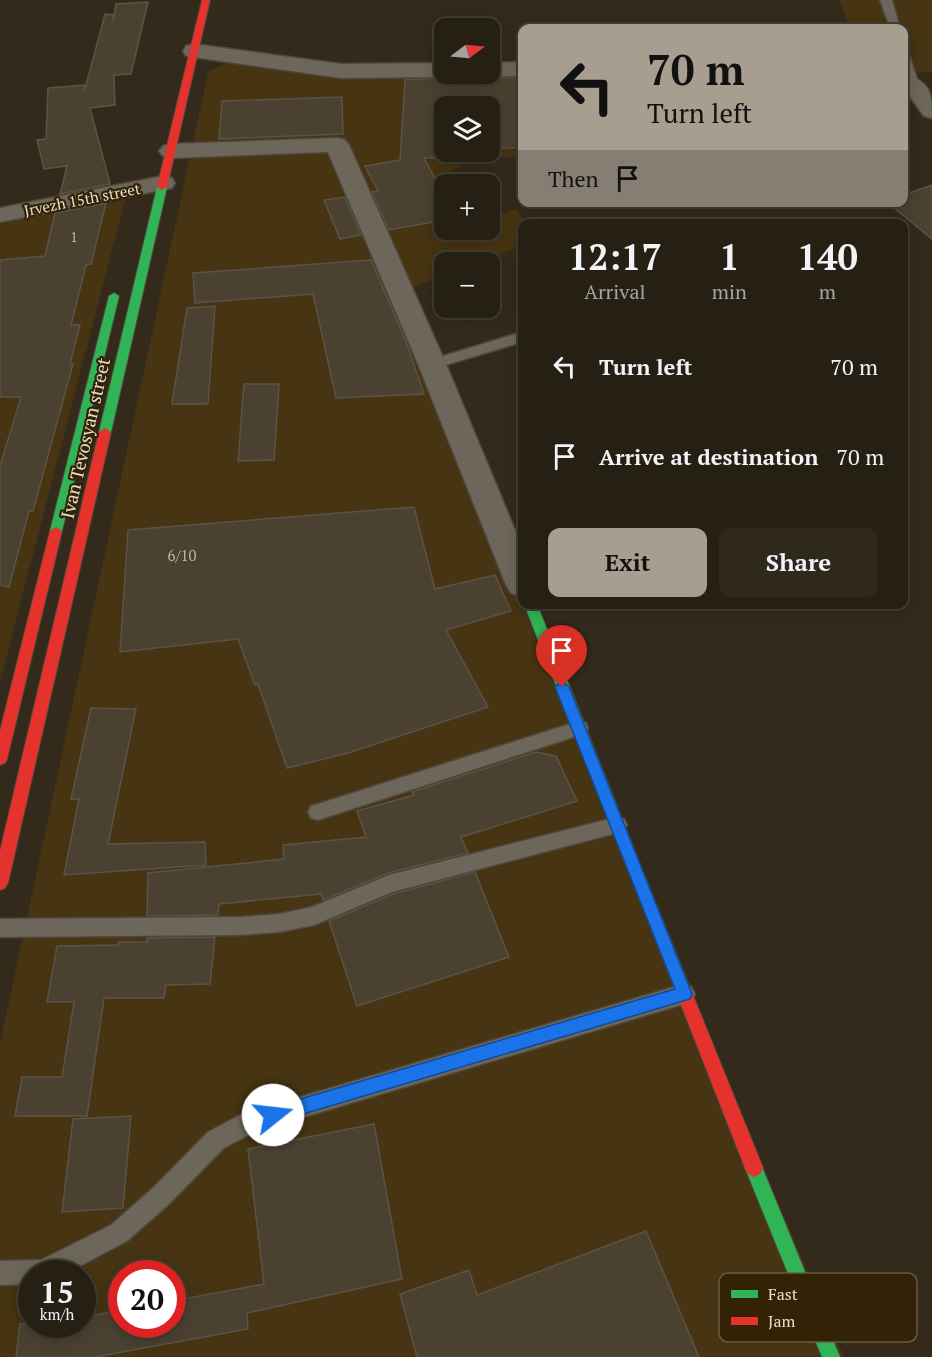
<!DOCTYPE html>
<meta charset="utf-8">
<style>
body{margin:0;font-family:"PT Serif",serif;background:#2e281d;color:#f1f3f6;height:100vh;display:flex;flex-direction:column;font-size:22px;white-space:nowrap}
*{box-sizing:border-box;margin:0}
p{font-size:20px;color:#a4a3a0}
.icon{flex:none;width:33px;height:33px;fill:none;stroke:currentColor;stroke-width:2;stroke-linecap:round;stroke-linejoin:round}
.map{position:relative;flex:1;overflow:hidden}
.drawer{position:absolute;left:518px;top:219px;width:390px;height:390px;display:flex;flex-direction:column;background:#262014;border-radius:12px;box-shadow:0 3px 15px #0003,0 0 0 2px #423e34}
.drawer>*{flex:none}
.hud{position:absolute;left:518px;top:24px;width:390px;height:183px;border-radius:12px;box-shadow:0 3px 15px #0003,0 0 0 2px #423e34;background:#a89e8f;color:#111;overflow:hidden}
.needle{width:39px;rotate:74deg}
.fabs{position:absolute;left:434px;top:18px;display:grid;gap:12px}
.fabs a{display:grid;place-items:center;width:66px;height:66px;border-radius:12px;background:#262014;box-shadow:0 3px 15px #0003,0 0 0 2px #423e34;font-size:30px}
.speed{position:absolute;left:18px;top:1260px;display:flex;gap:12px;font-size:30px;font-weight:700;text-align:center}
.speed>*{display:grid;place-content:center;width:78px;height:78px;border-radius:50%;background:#262014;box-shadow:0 3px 15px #0003,0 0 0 2px #423e34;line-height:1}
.speed small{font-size:15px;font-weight:400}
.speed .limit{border:9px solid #d22;background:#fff;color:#111}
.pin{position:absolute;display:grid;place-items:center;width:51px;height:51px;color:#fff;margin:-62px -26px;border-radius:50% 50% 50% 0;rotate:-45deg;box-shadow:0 0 6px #0007}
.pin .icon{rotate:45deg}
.me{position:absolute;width:66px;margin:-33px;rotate:74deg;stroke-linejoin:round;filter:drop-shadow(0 0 4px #0008)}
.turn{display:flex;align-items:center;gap:21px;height:126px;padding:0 30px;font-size:27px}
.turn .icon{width:78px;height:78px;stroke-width:2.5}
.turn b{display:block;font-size:42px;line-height:51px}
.then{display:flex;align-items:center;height:57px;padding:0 30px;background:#0003;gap:12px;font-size:22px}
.eta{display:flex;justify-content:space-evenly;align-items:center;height:102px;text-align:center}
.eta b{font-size:36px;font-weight:600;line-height:42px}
.action{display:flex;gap:12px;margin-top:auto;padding:12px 30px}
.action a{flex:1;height:69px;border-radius:12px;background:#a89e8f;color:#111;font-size:24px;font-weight:600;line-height:69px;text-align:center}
.action a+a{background:#2e281d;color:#f1f3f6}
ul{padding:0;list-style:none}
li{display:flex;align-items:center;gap:18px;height:90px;padding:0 30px}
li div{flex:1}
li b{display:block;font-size:22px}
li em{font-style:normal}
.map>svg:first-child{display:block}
</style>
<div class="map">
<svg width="932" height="1357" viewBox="0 0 932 1357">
<rect width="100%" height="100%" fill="#332a1b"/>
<g fill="#463412" fill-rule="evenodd">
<polygon points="840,0 932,0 932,72 903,73 903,28 849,28"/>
<path d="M232,60L346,74H522V158L462,156L460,166L445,174L451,184H444V230H489V217L517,209L526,223L522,224V246L478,262H444V275L411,288L522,566V604L844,1357H0V1043L208,72ZM444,106H489V152H444ZM32,1274H82V1324H32ZM122,1274H172V1324H122Z"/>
<polygon points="125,200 0,682 0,223"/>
</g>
<g fill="#4a4131" stroke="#5c5347" stroke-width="1.5">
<polygon points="148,2 131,74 114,75 115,105 90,108 110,184 60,194 67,166 44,169 37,140 46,139 48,88 84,85 85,89 105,14 113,15 113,22 116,4"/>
<polygon points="450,77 522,78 522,148 489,148 489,106 444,106 444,152 452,152 452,158 424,158 444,195 444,220 389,230 372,192 378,191 365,166 400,160 405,80"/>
<polygon points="342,97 343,134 219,139 222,101"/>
<polygon points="932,185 932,239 887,202 903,202 903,195"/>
<polygon points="345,197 361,235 340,239 324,200"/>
<polygon points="106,203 91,264 86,265 71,325 80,325 70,364 73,364 33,511 29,511 9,587 0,585 0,466 21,397 0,397 0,260 45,256 55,213"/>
<polygon points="371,260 407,344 424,394 336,398 313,294 195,303 193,273"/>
<polygon points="215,306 208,404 172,404 187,308"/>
<polygon points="244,384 279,384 274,460 238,461"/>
<polygon points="414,507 435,589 495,575 511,611 446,630 488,707 348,753 287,768 258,684 255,685 238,639 120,652 128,530"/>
<polygon points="91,708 136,709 108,844 205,842 206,865 64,875 79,799 71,799"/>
<polygon points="536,752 556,756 577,801 461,837 468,853 388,873 323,900 321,894 219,904 218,915 147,916 148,873 284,859 283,845 366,837 357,811 414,795 412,792"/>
<polygon points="475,872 509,957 357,1006 329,921 393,894"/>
<polygon points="215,937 210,984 166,985 164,998 104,998 87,1116 15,1116 22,1077 62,1077 74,1002 47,1002 57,946 119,945 119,942 147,942 147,938"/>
<polygon points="131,1116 123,1208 62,1212 73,1119"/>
<polygon points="374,1124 402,1279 247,1313 248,1329 95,1357 16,1357 20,1324 85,1324 84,1317 122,1310 122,1324 172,1324 172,1301 264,1284 248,1149"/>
<polygon points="646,1231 699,1357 417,1357 400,1294 469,1270 477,1295"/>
</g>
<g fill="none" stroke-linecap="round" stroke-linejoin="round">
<g stroke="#4f473c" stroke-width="3">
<g id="lane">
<polygon points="880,0 892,0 900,28 890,28"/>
<path d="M903,50L909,54L919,85L917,88H909C902,75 903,64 903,50Z"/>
<polygon points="522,332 522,342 432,369 425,364 427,361"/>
<polygon points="579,721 586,723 588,728 586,733 318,820 311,818 308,812 311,806 318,804"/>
<polygon points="617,817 624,819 627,825 624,831 392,892 314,925 279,932 241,935 0,937 0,919 241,917 279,914 312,907 389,875"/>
<polygon points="684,984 691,987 695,994 691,1001 684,1004 254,1132 224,1148 169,1204 127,1241 65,1274 32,1274 32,1284 0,1285 0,1261 41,1260 111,1225 153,1188 208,1132 242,1114"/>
</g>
</g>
<g stroke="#4f473c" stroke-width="3">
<g id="street">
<polygon points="194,44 341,64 444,63 444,74 453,74 444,77 341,78 186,56 183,51 186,46"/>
<polygon points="522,62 522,76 489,77 480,74 489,74 489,63"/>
<path d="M913,78C932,83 932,101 932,118L924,116L903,87L905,80Z"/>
<polygon points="337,138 345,140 349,145 446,364 522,547 522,597 511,593 506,585 418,364 328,152 171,158 163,156 159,151 163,146 171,144"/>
<polygon points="163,176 172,178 175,183 172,188 0,222 0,208"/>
</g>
</g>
<g stroke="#4f473c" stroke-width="2">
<g id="fast">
<polygon points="162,184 167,187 111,432 105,436 99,432 157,187"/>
<polygon points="114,293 119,296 62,531 56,535 50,531 109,296"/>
<polygon points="524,604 537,604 641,867 639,872 634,873 629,872 627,867"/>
<polygon points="754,1159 760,1162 840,1357 822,1357 745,1168 748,1162"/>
</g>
</g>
<g stroke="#4f473c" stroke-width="2">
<g id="jam">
<polygon points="202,0 210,0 167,187 162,190 157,187"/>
<polygon points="105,428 111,432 8,883 5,888 0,890 0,851 99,432"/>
<polygon points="56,527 62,531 7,759 5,763 0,765 0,731 50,531"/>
<polygon points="634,861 639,862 641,867 763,1168 760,1174 754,1177 748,1174 745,1168 627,867 629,862"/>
</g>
</g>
<use href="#lane" fill="#6d665a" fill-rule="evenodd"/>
<use href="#street" fill="#6d665a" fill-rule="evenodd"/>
<use href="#fast" fill="#30b455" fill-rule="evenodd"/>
<use href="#jam" fill="#e5322d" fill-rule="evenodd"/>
</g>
<polygon fill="#1a73e8" stroke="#114b97" stroke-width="1.5" points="562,681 569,687 692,994 690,999 273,1123 267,1121 264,1115 267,1109 273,1107 675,989 555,687"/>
<g text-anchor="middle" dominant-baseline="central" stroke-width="4.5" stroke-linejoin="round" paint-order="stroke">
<g font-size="14" fill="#c0b6a6">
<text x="74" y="236">1</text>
</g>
<g font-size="15" fill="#e7ddcd" stroke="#332306">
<text transform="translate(82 199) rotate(-11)">Jrvezh 15th street</text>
</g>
<g font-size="15" fill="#c0b6a6">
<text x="182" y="555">6/10</text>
</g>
<g font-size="18" fill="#e7ddcd" stroke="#332306">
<text transform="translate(85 438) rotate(-77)">Ivan Tevosyan street</text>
</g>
</g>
<rect x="719" y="1273" width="198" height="69" rx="9" fill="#332306" stroke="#695b42" stroke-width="1.5"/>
<rect x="731" y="1290" width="27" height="8" fill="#30b455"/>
<rect x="731" y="1317" width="27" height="8" fill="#e5322d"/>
<g font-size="16" fill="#e7ddcd">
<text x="768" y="1300">Fast</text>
<text x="768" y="1327">Jam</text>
</g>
</svg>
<div class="fabs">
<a><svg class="needle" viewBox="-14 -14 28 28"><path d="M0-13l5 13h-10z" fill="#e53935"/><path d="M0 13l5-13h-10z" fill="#a4a3a0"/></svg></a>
<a><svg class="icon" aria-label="layers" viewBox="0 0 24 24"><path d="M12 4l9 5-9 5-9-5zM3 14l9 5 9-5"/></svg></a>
<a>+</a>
<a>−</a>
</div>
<div class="speed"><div>15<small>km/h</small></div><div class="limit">20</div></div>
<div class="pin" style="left:562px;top:687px;background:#d93025"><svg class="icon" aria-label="arrive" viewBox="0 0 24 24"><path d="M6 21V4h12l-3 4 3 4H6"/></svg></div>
<svg class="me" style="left:273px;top:1115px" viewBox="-20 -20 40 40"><circle r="19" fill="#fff"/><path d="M0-13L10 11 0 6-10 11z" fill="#1a73e8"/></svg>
<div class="hud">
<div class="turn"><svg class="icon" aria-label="left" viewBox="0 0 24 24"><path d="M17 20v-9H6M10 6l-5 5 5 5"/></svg><div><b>70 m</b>Turn left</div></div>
<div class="then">Then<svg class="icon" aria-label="arrive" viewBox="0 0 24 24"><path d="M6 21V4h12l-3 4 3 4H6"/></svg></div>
</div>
<section class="drawer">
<div class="eta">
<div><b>12:17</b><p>Arrival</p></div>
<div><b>1</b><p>min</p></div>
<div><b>140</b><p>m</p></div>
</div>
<ul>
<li><svg class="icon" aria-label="left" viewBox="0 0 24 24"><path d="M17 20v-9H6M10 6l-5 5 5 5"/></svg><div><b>Turn left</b></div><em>70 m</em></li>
<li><svg class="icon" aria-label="arrive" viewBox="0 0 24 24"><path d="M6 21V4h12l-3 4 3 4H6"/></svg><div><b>Arrive at destination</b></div><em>70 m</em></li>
</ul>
<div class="action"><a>Exit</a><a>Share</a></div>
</section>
</div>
